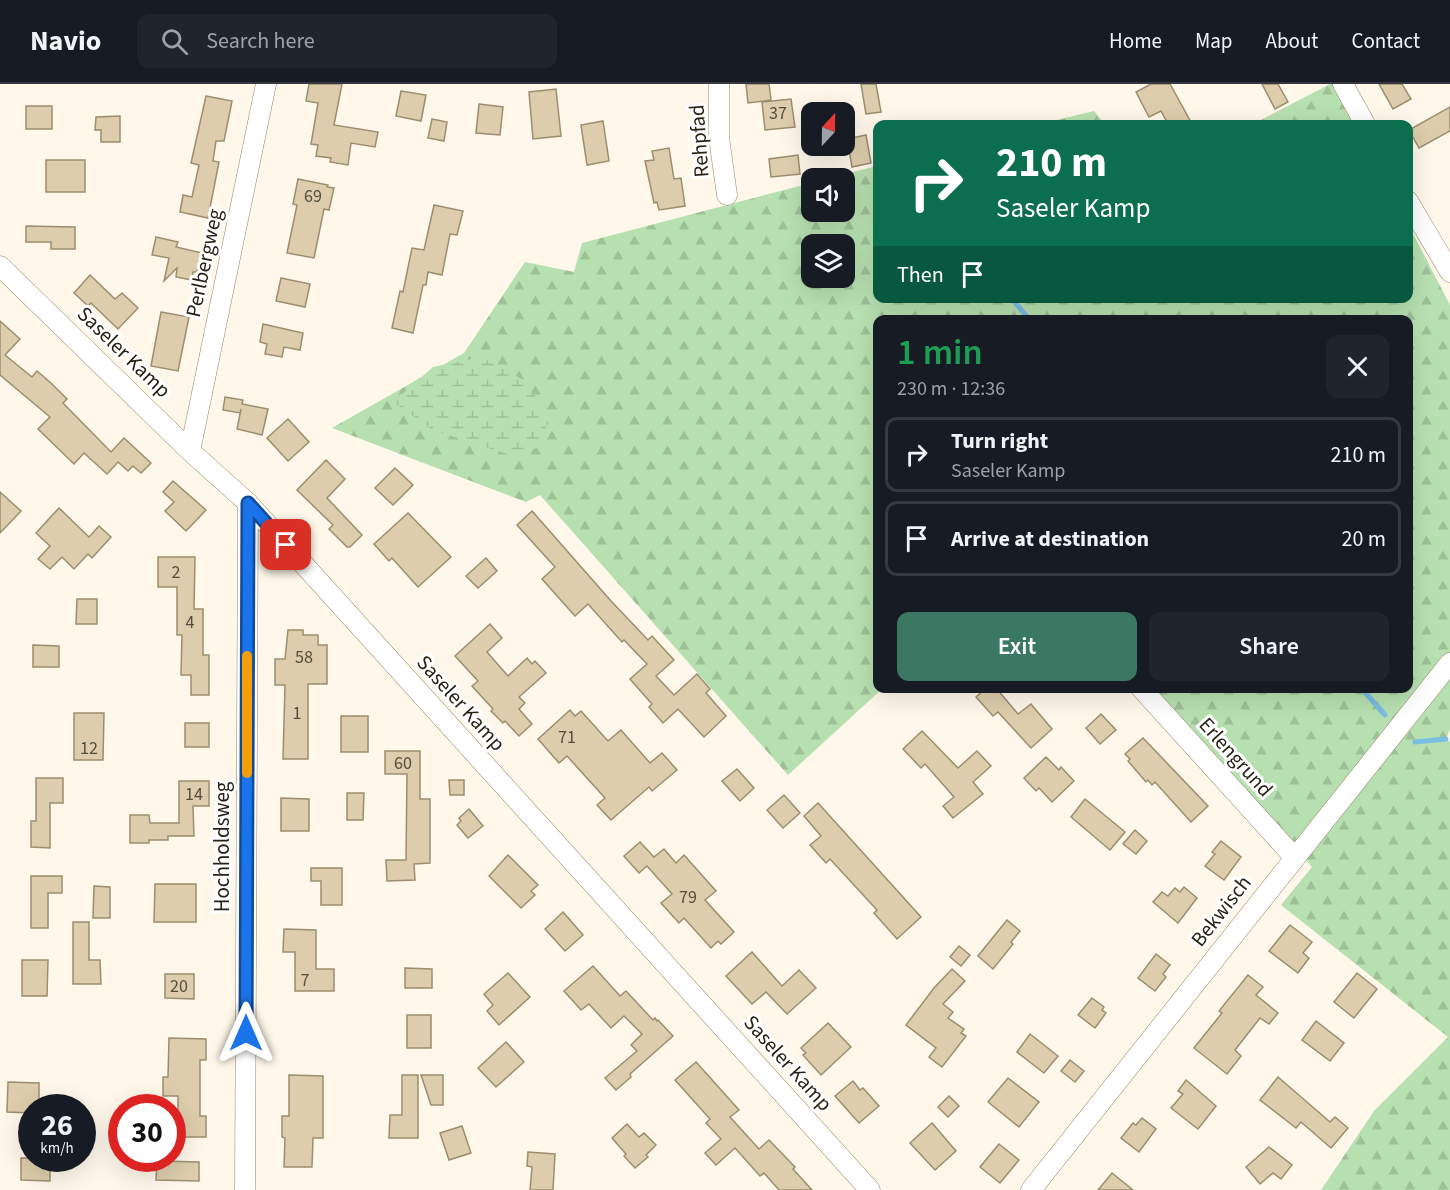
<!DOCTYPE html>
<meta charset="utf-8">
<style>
body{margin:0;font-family:"Source Sans 3",sans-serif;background:#20242c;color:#f1f3f6;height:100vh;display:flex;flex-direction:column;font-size:22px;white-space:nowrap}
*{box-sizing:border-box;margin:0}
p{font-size:20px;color:#9ea1a6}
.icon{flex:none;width:33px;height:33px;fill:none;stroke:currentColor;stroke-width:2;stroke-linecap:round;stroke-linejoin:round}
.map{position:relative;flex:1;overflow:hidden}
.side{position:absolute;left:873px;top:231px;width:540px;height:378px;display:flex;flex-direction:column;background:#171b24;border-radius:12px;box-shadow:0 6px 24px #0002}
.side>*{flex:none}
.guide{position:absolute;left:873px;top:36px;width:540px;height:183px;border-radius:12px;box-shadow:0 6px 24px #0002;background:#0b6e4f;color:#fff;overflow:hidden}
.needle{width:39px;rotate:22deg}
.tools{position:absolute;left:801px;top:18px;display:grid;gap:12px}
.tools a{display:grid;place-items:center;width:54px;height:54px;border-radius:12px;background:#171b24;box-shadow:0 6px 24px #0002;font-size:30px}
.speed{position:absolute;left:18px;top:1010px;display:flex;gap:12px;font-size:30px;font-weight:700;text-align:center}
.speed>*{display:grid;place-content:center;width:78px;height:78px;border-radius:50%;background:#171b24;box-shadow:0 6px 24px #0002;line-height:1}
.speed small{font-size:15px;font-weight:400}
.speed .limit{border:9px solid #d22;background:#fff;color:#111}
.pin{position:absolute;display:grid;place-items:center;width:51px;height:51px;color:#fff;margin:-26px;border-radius:12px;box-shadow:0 3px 9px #0006}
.me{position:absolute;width:66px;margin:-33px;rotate:0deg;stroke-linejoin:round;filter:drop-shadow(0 0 4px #0008)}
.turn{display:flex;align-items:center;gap:21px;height:126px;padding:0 24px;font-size:27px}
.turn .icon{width:78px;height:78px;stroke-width:2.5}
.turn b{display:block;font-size:42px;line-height:51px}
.then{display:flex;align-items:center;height:57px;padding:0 24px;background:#0003;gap:12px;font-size:22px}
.round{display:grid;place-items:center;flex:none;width:63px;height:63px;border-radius:12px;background:#20242c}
.overview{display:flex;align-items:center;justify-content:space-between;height:102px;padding:0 24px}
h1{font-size:36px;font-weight:600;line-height:45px;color:#1e9e55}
.action{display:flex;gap:12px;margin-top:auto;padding:12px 24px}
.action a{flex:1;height:69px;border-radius:12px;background:#3a7864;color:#fff;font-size:24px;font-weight:600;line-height:69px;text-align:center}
.action a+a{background:#20242c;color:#f1f3f6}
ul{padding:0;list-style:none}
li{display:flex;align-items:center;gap:18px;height:75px;margin:0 12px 9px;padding:0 12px;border:3px solid #363941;border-radius:12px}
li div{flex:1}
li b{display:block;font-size:22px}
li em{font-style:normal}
header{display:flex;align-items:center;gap:36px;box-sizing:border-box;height:84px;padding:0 30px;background:#171b24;border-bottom:2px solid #363941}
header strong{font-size:28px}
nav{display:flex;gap:33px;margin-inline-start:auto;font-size:21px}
.search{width:420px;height:54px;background:#20242c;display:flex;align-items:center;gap:15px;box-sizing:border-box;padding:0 21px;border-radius:12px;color:#9ea1a6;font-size:22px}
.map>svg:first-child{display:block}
</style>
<header>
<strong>Navio</strong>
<div class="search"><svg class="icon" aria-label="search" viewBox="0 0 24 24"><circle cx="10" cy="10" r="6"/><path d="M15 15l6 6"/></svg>Search here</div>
<nav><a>Home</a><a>Map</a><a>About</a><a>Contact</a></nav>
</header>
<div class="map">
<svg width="1450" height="1106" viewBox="0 0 1450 1106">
<defs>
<pattern id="forest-firs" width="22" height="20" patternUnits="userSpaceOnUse" patternTransform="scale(1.5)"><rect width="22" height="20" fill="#b7e0b0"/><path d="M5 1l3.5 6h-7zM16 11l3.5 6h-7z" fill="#9dc097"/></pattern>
<pattern id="wetland-marsh" width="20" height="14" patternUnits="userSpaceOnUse" patternTransform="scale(1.5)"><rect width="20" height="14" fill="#b7e0b0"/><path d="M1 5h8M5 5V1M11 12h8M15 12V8" fill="none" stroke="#9dc097"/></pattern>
</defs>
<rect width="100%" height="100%" fill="#fef7ea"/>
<g fill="url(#forest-firs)" fill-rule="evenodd">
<polygon points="1330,0 1334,0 1356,40 1253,40"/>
<polygon points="1094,27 1105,40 1040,40"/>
<path d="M877,82L878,214H1408L1409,142L1450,221V645L1446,655L1450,658V1106H1321L1374,1027L1448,953L1281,821L1312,783L1155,605L1408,604V236H878V604L882,605L788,691L540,411L526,418L332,344L464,269L525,178L574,188L582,159L811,99L812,128H844V94H828ZM812,160H844V194H812Z"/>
</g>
<polygon fill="url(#wetland-marsh)" points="481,273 527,298 549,337 537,364 510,371 433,346 393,318 433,283"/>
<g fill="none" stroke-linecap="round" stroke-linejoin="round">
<g stroke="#79bde1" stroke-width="5">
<polyline points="1011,214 1030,236"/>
<polyline points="1361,604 1385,631"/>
<polyline points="1415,658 1446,655"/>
</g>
</g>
<g fill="#ddcdac" stroke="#9c8d6e" stroke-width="1.5">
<polygon points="309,0 342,0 334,41 378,48 375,63 351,59 348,81 330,78 331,74 316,72 318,61 311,60 318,19 306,17"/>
<polygon points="746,0 769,0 771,16 748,19"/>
<polygon points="861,0 876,0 881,28 866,30"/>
<polygon points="1151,0 1170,0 1192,40 1168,40 1161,27 1149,33 1136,8"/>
<polygon points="1262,0 1278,0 1288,18 1275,25"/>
<polygon points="1379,0 1402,0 1411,15 1393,25"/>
<polygon points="556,5 561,52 533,55 529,8"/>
<polygon points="401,7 426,11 421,37 396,32"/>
<polygon points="206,12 232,17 224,57 216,57 213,77 219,78 208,134 180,128 183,111 192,113 199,81 191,79"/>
<polygon points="791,15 795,43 765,46 762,18"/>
<polygon points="479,20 503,23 500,51 476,49"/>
<rect x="26" y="22" width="26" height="23"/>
<polygon points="1450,23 1450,47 1419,64 1409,46"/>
<polygon points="120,32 120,58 101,58 101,46 95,46 96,33"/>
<polygon points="432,35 447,38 444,57 428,54"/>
<polygon points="603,37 609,77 587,81 581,41"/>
<polygon points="866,51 871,79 852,83 847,55"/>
<polygon points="669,64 674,95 681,94 685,122 659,126 657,118 654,119 645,77 654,76 652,67"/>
<polygon points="798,71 800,90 771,93 769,75"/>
<rect x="46" y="76" width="39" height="32"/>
<polygon points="298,95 328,101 327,103 334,104 329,126 324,125 314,174 287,169 297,121 293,120"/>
<polygon points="434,121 463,127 457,151 450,150 442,191 428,188 426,201 423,201 413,249 392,244 400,207 403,208 412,164 424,166"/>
<polygon points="26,142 75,143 75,165 51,165 51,158 26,158"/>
<polygon points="156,153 178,158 176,163 202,169 197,188 193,188 192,196 176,193 177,184 164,197 169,174 152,171"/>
<polygon points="90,191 115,215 122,209 138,224 118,245 91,219 88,222 74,209"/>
<polygon points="281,194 310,200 305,223 276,217"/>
<polygon points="161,228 189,233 178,287 151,282"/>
<polygon points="0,237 20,255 5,271 32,293 37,287 51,299 67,315 63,319 111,368 124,354 151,379 141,389 133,382 128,387 118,378 107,390 84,369 74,380 38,345 50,333 0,291"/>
<polygon points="263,240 303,249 300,266 284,263 282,273 265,270 267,260 260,258"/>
<polygon points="225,313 243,316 242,320 268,325 262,351 237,345 241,325 240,329 223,326"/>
<polygon points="288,335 309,358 288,377 267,354"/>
<polygon points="326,376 345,395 327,414 362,451 350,463 347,463 329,445 333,441 297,406"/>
<polygon points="395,384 413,401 393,421 375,404"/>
<polygon points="173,397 206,426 186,447 165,427 174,418 163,408"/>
<polygon points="0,408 21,427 0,449"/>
<polygon points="59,424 89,453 99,442 111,453 92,474 88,470 74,485 62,473 50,485 38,475 50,462 36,449"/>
<polygon points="532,427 611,517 648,556 652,552 674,576 656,592 674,611 697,590 710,605 706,609 726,632 704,653 678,625 663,639 649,623 652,620 630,595 647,580 624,556 622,558 588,520 575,532 542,495 555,483 517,441"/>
<polygon points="408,429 451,473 418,503 392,474 389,477 374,460"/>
<polygon points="158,473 195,473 194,525 203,525 203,571 209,571 209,611 191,611 191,591 181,591 182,551 177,551 177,503 158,503"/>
<polygon points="486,474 497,487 478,504 466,492"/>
<polygon points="77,515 97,515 97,540 76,540"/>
<polygon points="490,540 502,554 487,568 508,592 527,574 532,580 535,577 546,589 519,613 525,619 519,625 532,640 519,652 505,637 503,639 491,627 493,625 472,602 478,597 455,572"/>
<polygon points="288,546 303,546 303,551 318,551 318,561 327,561 327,600 308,600 308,675 283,675 285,601 275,601 275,575 285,575"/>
<polygon points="33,561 59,562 59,583 33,583"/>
<polygon points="986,604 996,604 1018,630 1031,620 1052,645 1031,664 998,628 993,632 976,613"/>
<polygon points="570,626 575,632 581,627 608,657 621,646 650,679 662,669 677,686 652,707 649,703 611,736 597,721 605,714 567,672 559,679 538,655"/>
<polygon points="74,629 104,629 103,676 74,676"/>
<polygon points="1101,630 1116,646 1100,660 1086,644"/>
<rect x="341" y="632" width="27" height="36"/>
<rect x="185" y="639" width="24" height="24"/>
<polygon points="922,647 958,684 977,667 991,682 973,698 983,710 953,734 943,722 954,713 925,680 921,684 903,665"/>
<polygon points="1143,654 1208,722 1191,738 1155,698 1152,701 1148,696 1146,698 1128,677 1130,675 1125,670"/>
<polygon points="385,667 420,667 420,715 430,715 430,779 414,780 415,796 387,797 386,776 406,776 407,690 385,690"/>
<polygon points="1046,673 1059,686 1061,683 1074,697 1052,718 1039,704 1036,707 1024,694"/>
<polygon points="737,685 754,704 740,717 722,697"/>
<polygon points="36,694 63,694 63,719 50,719 50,764 31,763 31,737 36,737"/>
<polygon points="449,696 464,696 464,711 450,711"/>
<polygon points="179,697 209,697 209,722 193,722 194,752 168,752 168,756 149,756 149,759 130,759 130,731 149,731 150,739 179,739"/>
<polygon points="347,709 364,709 363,736 347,736"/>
<polygon points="784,711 800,729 783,744 767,726"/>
<polygon points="281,714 309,715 309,747 281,747"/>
<polygon points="1085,715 1125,748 1110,766 1071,733"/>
<polygon points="818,719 921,833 897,855 874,829 877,826 830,775 826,779 810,761 821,752 804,732"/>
<polygon points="469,725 483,742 468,754 457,741 461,737 459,734"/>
<polygon points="1135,746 1147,757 1136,770 1123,760"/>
<polygon points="1221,757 1241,773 1224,796 1205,782 1215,770 1212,768"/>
<polygon points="640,758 654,773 664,765 676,779 684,771 716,807 705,816 734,848 721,860 718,857 711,864 684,834 679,839 661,819 672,810 647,782 639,789 624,772"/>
<polygon points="508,771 538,801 531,807 535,811 521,824 489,792"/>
<polygon points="311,784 342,784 342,821 321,821 321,797 311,797"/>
<polygon points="31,792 62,792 62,809 48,809 48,844 31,844"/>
<polygon points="155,800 196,800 196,838 154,838"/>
<polygon points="94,802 110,803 110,834 93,834"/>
<polygon points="1184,803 1197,814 1178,839 1153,818 1162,808 1168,812 1175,804 1180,808"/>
<polygon points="563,828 583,851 565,867 545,845"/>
<polygon points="1007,836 1020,847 1011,858 1013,860 993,885 978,872"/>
<polygon points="73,838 89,838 89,876 100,876 101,900 73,900"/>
<polygon points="1290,841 1312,858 1303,869 1309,874 1298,889 1269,867"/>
<polygon points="284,845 316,846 316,885 334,885 334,907 295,907 295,868 283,868"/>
<polygon points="959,862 970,871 961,882 950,873"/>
<polygon points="752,868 782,902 799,886 816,904 787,930 766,908 752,920 726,892"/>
<polygon points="1156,870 1170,881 1163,890 1166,893 1155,907 1138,894"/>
<polygon points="22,876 48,876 47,912 22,912"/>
<polygon points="593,882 620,912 626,907 653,936 655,934 657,937 658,936 673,952 630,990 631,993 616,1006 605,994 637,967 631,961 642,950 624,932 611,944 589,920 581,926 564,907"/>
<polygon points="405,884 432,885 432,904 405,904"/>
<polygon points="952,885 965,897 943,920 953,928 948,934 964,945 961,949 966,952 942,983 929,973 936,964 906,941 934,904"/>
<polygon points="508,889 530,913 499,941 487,927 493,921 484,910"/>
<polygon points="1357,889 1377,905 1354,934 1334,918"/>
<polygon points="165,890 194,890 194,915 165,914"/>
<polygon points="1248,891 1263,903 1256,911 1278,929 1269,940 1260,934 1235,966 1241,972 1227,990 1194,964 1222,929 1219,927"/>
<polygon points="1092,914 1104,923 1102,926 1106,929 1095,944 1078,931"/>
<rect x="407" y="931" width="24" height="33"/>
<polygon points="1316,937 1344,959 1330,977 1302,956"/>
<polygon points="828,939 851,963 821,991 803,971 806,969 801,964"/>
<polygon points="1030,950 1058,972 1044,989 1017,968"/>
<polygon points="169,954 206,955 206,976 200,976 200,1032 206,1032 206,1053 178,1053 178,1012 163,1012 163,993 168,993"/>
<polygon points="506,958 524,978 496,1003 478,984"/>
<polygon points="1070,976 1084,987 1075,998 1061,987"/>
<polygon points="696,978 739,1026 730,1033 759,1065 769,1056 795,1083 793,1085 812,1106 779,1106 764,1089 760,1092 735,1064 716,1081 705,1069 721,1055 706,1039 710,1035 675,996"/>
<polygon points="289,991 323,992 323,1054 313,1054 312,1083 284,1083 285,1054 282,1053 282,1032 289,1032"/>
<polygon points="402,991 418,991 418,1054 389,1054 390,1031 402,1031"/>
<polygon points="421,991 443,991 443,1021 431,1021"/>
<polygon points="1278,993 1330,1038 1335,1033 1348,1044 1331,1064 1301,1038 1296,1044 1260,1016"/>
<polygon points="1008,994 1039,1018 1019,1043 988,1018"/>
<polygon points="1186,996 1216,1022 1198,1045 1171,1024 1183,1010 1178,1007"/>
<polygon points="853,997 860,1006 863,1004 879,1022 859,1039 835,1012"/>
<polygon points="8,998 39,999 39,1023 32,1023 32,1029 7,1028"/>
<polygon points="949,1012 959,1022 948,1033 938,1023"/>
<polygon points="1142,1034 1156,1045 1139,1068 1121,1054 1133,1039 1136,1041"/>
<polygon points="932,1039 956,1067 935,1086 910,1059"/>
<polygon points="627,1040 639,1053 644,1049 656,1061 646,1071 648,1073 635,1084 624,1072 626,1070 612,1054"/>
<polygon points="462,1042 471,1069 449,1076 440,1049"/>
<polygon points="999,1060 1019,1076 1000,1099 980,1083"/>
<polygon points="1269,1063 1292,1081 1281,1095 1273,1089 1260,1100 1246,1083"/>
<polygon points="528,1068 555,1070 553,1106 530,1106 532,1083 527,1082"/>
<polygon points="21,1074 50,1074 50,1097 21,1096"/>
<polygon points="157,1077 199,1078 199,1097 156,1096"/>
<polygon points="1112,1089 1133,1106 1098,1106"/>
</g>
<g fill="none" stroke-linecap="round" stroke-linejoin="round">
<g stroke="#948667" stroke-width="21">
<g id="minor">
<polyline points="719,0 719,54 727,111"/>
<polyline points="1343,0 1365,40"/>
<polyline points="1408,117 1450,188"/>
<polyline points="0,182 190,367 248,419 870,1106"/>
<polyline points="190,367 266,0"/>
<polyline points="1141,604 1295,774"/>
<polyline points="245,1106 248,419"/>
<polyline points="1031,1106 1450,579"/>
</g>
</g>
<use href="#minor" stroke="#fff" stroke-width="20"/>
</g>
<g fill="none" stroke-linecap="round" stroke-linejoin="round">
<g stroke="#114b97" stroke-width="15">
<polyline id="route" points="246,949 248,419 286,461"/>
</g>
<use href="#route" stroke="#1a73e8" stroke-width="10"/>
<polyline stroke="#f59e0b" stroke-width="10" points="247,689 247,572"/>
</g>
<g text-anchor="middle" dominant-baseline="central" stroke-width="6" stroke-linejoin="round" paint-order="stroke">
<g font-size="18" fill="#554d3c">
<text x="778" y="29">37</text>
<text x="313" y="112">69</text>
<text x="176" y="488">2</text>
<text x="190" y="538">4</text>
<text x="304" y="573">58</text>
<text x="297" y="629">1</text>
<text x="567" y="653">71</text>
<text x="89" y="664">12</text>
<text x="403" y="679">60</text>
<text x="194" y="710">14</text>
<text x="688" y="813">79</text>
<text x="305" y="896">7</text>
<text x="179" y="902">20</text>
</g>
<g font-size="21" fill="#282216" stroke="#fff">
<text transform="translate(699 57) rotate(-94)">Rehpfad</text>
<text transform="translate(204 179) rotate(-78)">Perlbergweg</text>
<text transform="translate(124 268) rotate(44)">Saseler Kamp</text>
<text transform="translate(461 619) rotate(48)">Saseler Kamp</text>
<text transform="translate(1236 673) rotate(48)">Erlengrund</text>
<text transform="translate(222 763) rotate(-90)">Hochholdsweg</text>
<text transform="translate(1221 827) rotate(-52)">Bekwisch</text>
<text transform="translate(788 979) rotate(48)">Saseler Kamp</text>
</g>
</g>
</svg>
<div class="tools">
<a><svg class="needle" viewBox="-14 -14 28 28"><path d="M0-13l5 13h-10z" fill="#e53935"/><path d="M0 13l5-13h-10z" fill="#9ea1a6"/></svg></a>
<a><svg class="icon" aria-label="sound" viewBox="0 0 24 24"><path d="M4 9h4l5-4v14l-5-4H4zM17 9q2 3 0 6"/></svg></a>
<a><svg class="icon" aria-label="layers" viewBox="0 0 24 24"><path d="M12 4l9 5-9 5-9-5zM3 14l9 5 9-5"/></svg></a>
</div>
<div class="speed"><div>26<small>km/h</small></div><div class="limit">30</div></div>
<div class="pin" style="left:286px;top:461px;background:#d93025"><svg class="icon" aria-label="arrive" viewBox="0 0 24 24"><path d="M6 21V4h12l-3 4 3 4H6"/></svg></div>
<svg class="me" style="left:246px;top:949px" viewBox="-20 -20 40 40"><path d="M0-17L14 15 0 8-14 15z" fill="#1a73e8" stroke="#fff" stroke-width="4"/></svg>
<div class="guide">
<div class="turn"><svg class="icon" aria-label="right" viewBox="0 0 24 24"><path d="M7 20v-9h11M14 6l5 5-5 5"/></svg><div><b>210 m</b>Saseler Kamp</div></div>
<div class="then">Then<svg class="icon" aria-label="arrive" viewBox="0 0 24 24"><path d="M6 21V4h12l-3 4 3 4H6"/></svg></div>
</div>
<section class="side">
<div class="overview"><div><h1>1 min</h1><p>230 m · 12:36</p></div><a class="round"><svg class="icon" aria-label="close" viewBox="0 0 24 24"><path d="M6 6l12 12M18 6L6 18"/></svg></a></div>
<ul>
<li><svg class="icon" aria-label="right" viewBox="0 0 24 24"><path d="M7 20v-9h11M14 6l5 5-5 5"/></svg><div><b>Turn right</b><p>Saseler Kamp</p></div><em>210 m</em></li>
<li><svg class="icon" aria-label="arrive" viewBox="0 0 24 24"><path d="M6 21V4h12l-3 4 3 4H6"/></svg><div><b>Arrive at destination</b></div><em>20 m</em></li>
</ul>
<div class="action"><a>Exit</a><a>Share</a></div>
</section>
</div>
